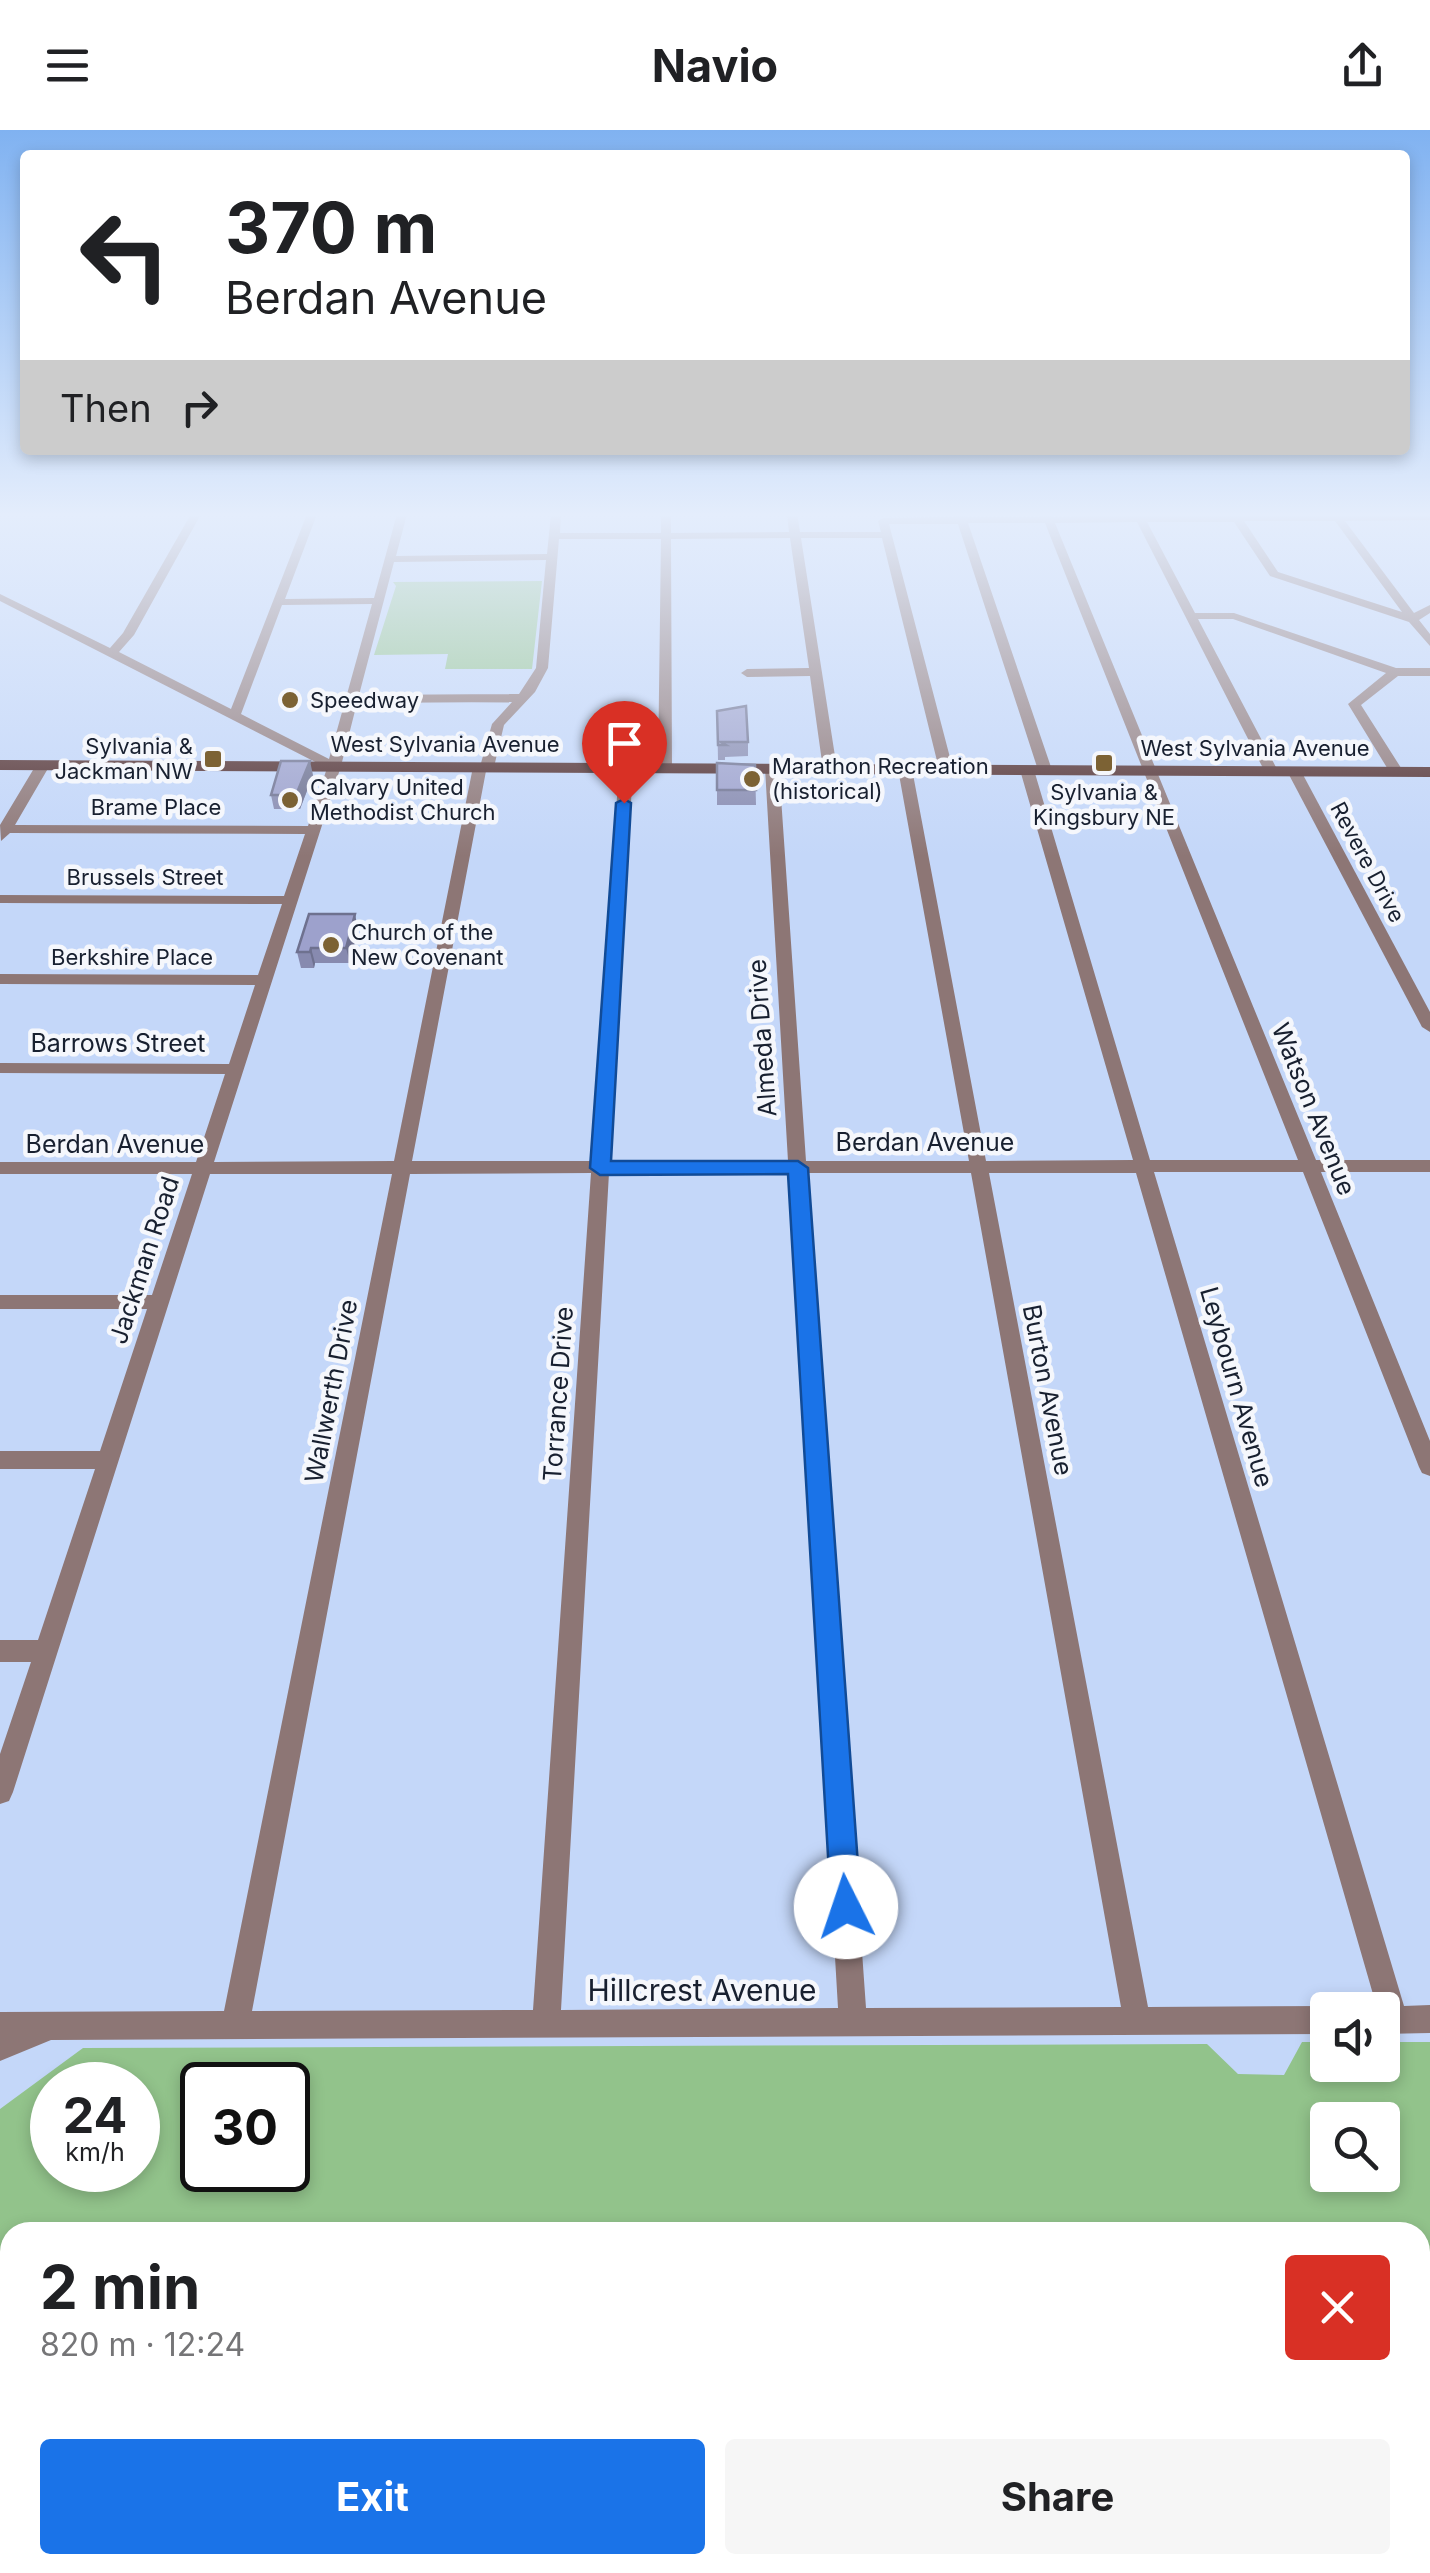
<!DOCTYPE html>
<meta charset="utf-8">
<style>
body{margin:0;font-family:Inter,sans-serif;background:#f6f6f6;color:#202124;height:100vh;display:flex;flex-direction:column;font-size:38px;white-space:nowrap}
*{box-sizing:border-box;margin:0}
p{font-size:32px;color:#757577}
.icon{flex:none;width:55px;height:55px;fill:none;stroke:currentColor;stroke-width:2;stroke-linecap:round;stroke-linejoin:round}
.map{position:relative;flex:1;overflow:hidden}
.sheet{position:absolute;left:0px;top:2092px;width:1430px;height:352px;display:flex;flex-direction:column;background:#fff;border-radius:30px 30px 0 0;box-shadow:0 5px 15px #0003}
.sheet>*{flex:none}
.top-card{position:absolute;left:20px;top:20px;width:1390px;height:305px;border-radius:10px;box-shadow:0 5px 15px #0003;background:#fff;color:#202124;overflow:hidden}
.tools{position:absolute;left:1310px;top:1862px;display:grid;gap:20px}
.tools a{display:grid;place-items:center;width:90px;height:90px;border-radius:10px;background:#fff;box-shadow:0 5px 15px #0003;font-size:50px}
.speed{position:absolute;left:30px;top:1932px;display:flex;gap:20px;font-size:50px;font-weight:700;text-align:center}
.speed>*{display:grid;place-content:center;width:130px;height:130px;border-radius:50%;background:#fff;box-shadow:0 5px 15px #0003;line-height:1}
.speed small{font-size:25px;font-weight:400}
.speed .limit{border:5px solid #111;border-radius:15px;background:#fff;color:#111}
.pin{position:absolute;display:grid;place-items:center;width:85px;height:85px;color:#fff;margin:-102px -42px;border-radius:50% 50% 50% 0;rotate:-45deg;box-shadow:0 0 10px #0007}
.pin .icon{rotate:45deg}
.me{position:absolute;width:110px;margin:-55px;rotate:356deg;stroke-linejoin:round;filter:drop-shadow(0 0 8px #0008)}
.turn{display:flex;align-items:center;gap:35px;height:210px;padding:0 40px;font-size:45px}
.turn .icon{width:130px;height:130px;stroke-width:2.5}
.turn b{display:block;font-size:70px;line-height:85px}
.then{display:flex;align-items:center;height:95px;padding:0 40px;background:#0003;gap:20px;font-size:38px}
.round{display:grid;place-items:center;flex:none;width:105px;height:105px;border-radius:10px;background:#f6f6f6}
.overview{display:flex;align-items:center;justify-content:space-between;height:170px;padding:0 40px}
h1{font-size:60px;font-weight:700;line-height:75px}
.primary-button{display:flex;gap:20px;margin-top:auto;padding:20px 40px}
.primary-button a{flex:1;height:115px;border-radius:10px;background:#1a73e8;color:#fff;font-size:40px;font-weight:700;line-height:115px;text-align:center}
.primary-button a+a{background:#f6f6f6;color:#202124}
header{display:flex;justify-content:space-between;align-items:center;height:130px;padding:0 40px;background:#fff;font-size:45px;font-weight:700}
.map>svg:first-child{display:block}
</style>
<header><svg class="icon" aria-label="menu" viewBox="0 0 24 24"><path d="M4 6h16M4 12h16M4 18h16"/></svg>Navio<svg class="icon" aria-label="share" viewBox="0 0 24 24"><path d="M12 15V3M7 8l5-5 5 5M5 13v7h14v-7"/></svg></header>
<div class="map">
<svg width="1430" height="2443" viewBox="0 0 1430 2443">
<rect width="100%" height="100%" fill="#c4d7f9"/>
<g fill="#92c38b" fill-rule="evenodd">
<polygon points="542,451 532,539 445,539 448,524 374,525 396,456 393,452"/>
<path d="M1302,1912H1327L1328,1935H1382L1383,1912H1430V2443H0V1979L83,1918L1207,1914L1238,1944L1284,1945ZM138,1955V2040H52V1955ZM202,1955H288V2040H202ZM1328,1990H1382V2045H1328ZM1420,2102V2435H10V2102Z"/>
</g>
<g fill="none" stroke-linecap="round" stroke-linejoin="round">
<g fill="#8d7675" fill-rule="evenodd">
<path d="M191,384H201L134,505L119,522L231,579L307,384H317L285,469L374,468L397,384H407L396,426L547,424L551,384H561L560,403H661V384H671V403L789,402L787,384H797L800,402H881L878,391L883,388L956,387L955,384H965L966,387H1042L1041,384H1051L1052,387L1134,386L1133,384H1430V390L1345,391L1414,483L1430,475V483L1419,490L1430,504V516L1409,492L1270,446L1234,392H1147L1195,483H1234L1396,538H1430V546H1398L1361,575L1403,641L1396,645L1389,641L1348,574L1386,543L1233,489H1198L1278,641L1266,644L1137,392L1055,393L1316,1030H1430V1042H1321L1430,1311V1346L1422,1343L1419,1337L1303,1042H1154L1404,1876L1430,1875V1903L1382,1904V1880H1373L1377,1878L1136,1043H989L1148,1877L1328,1876L1337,1880H1328V1904L51,1910L0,1931V1882L224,1881L392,1044H210L13,1662L9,1671L0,1674V1624L31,1532H0V1510H38L95,1339H0V1321H100L147,1179H0V1165H152L192,1044H0V1032H196L225,944L0,943V933L229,934L255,855L0,854V844L258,845L282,774L0,773V765L284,766L305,704L10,703L1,711L0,695L36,635L43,631L50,635L15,695L308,696L327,638L0,471V464L110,518L123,503ZM1244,391H1335L1402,482L1278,442ZM968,393H1045L1298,1030H1150L1034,640L1027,636L1020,640L1133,1030L986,1031L912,639L905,635L898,639L969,1031H806L779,638L772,634L765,638L788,1031H610L633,638L626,634L619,638L592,1031H412L486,641L494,637L504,595L535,562L548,538L559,409H661L658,638L665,642L672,638L671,409L790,408L809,538L747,539L741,543L747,547L810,546L823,639L830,643L837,639L801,408H882L939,639L946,643L953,639L889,394H958L1038,640L1050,643L1052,640ZM546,430L536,538L519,564L359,565L394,432ZM372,474L329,629L241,584L282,475ZM512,572L492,594L481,633L473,637L394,1031L214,1032L341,636L357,573ZM591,1043L533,1880L252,1881L410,1044ZM609,1043H789L838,1878L561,1880ZM807,1043H971L1121,1877L866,1878Z"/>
<polygon points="1294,637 1301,641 1430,882 1430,902 1422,897 1287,641"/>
</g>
<polygon fill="#4e2a29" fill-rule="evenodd" points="0,630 1430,637 1430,647 0,640"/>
</g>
<g fill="#878aaf">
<polygon points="717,581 748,612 748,626 725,627 725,630 718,630"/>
<polygon points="717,633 755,635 756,675 717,675"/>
<polygon points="313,645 300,679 274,679 271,665"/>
<polygon points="358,799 350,833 315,833 314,838 301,838 297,822"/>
</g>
<g fill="#6e718f">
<polygon points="310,631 313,645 300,679 296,665"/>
<polygon points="355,784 358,799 350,833 346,818"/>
<polygon points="311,818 315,833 314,838 310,822"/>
</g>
<g fill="#9da1cc" stroke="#6e718f" stroke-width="2.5">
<polygon points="746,576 748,612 721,612 726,615 718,615 717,581"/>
<polygon points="281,631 310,631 296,665 271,665"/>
<polygon points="717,633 755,635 756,660 717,660"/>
<polygon points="309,784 355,784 346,818 311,818 310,822 297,822"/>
</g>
<linearGradient id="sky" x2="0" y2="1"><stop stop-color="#80b2f1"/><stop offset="0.53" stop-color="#e4edfc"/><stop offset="1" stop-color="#e4edfc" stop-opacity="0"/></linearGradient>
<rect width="1430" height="726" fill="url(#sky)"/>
<polygon fill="#1a73e8" stroke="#114b97" stroke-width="2.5" points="624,669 631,673 611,1031 798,1031 808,1038 861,1777 856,1787 846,1792 835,1787 831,1777 788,1044 600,1045 590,1038 616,673"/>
<g fill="#7c6234" stroke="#f5f7fc" stroke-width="4">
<circle cx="290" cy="570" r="10"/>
<rect x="203" y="619" width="20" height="20" rx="5"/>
<rect x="1094" y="623" width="20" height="20" rx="5"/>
<circle cx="752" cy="649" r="10"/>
<circle cx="290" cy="670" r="10"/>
<circle cx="331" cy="815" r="10"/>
</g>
<g text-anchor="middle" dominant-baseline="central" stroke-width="9" stroke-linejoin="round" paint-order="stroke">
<g font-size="22" fill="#182030" stroke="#f5f7fc" text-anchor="start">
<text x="310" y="570">Speedway</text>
<text x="193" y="616" text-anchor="end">Sylvania &amp;<tspan x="193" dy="25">Jackman NW</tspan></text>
<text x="772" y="636">Marathon Recreation<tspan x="772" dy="25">(historical)</tspan></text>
<text x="310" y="657">Calvary United<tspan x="310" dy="25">Methodist Church</tspan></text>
<text x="1104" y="662" text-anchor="middle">Sylvania &amp;<tspan x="1104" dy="25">Kingsbury NE</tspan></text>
<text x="351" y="802">Church of the<tspan x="351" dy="25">New Covenant</tspan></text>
</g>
<g font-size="22" fill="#182030" stroke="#f5f7fc">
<text x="445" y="614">West Sylvania Avenue</text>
<text x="1255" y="618">West Sylvania Avenue</text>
<text x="156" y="677">Brame Place</text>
<text transform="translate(1368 732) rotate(62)">Revere Drive</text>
<text x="145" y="747">Brussels Street</text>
<text x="132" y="827">Berkshire Place</text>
</g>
<g font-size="25" fill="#182030" stroke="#f5f7fc">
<text transform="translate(762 908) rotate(-94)">Almeda Drive</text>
<text x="118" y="913">Barrows Street</text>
<text transform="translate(1314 979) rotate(68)">Watson Avenue</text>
<text x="925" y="1012">Berdan Avenue</text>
<text x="115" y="1014">Berdan Avenue</text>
<text transform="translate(144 1130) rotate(-72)">Jackman Road</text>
<text transform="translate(1237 1257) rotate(74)">Leybourn Avenue</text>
<text transform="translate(1048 1260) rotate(79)">Burton Avenue</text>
<text transform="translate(331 1261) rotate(-79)">Wallwerth Drive</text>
<text transform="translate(558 1264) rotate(-86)">Torrance Drive</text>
</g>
<g font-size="30" fill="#182030" stroke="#f5f7fc">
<text x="702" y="1860">Hillcrest Avenue</text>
</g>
</g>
</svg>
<div class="tools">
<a><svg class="icon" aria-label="sound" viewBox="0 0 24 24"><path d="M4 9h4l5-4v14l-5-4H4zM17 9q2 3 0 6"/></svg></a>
<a><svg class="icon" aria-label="search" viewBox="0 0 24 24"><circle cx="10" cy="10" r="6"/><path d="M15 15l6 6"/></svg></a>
</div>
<div class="speed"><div>24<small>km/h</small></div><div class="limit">30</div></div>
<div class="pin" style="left:624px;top:673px;background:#d93025"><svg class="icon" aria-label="arrive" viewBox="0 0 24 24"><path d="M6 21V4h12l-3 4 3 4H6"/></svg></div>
<svg class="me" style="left:846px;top:1777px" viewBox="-20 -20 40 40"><circle r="19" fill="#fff"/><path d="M0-13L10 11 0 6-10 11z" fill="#1a73e8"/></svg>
<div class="top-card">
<div class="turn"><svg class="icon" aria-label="left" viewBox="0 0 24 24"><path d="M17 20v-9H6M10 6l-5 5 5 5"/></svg><div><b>370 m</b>Berdan Avenue</div></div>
<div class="then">Then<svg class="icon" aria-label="right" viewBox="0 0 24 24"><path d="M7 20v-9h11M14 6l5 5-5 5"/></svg></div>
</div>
<section class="sheet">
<div class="overview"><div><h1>2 min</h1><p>820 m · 12:24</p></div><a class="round" style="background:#d93025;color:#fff"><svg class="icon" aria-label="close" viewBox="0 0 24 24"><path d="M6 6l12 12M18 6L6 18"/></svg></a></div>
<div class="primary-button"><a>Exit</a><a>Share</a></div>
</section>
</div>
